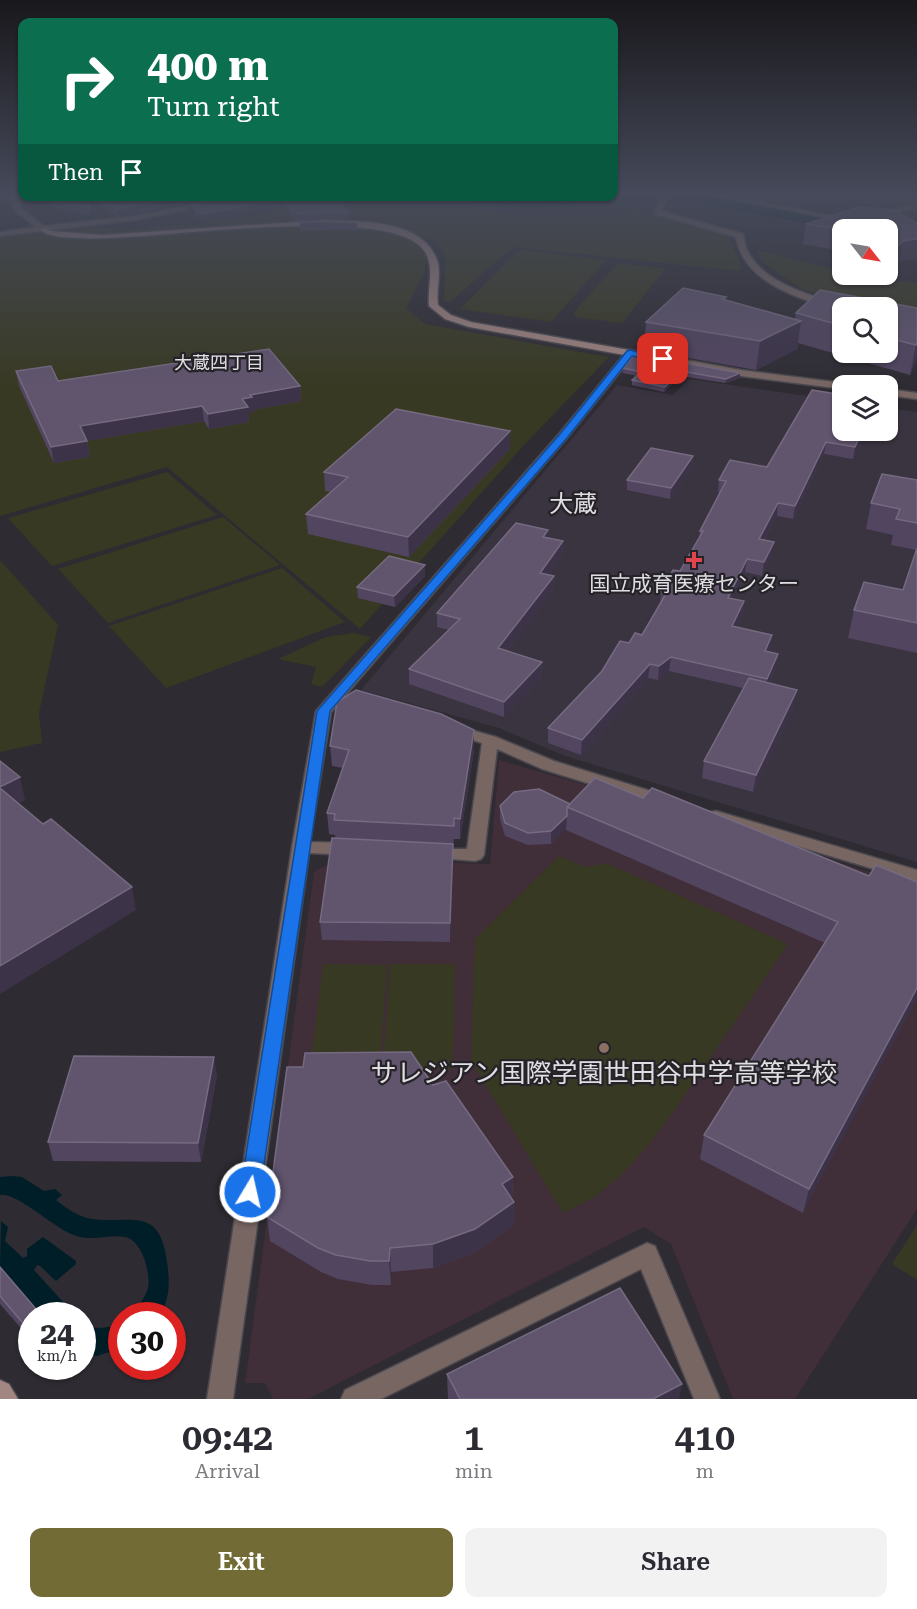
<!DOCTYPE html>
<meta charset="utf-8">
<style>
body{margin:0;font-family:"Roboto Serif","Noto Sans JP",serif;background:#f2f2f3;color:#2b2b33;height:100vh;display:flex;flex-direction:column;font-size:22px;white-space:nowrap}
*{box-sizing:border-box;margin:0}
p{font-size:20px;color:#7c7c81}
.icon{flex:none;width:33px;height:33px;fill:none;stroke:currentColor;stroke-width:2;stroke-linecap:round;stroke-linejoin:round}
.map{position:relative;height:1399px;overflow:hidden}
.drawer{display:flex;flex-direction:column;background:#fff;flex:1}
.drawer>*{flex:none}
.hud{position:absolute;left:18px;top:18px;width:600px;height:183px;border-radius:12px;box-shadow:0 2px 4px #0004;background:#0b6e4f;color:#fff;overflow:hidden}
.needle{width:39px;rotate:121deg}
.controls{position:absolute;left:832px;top:219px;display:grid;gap:12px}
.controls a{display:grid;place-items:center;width:66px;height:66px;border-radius:12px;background:#fff;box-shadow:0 2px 4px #0004;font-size:30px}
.speed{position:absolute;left:18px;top:1302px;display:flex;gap:12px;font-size:30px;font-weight:700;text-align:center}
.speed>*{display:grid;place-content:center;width:78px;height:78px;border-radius:50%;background:#fff;box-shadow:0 2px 4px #0004;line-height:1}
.speed small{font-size:15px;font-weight:400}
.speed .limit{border:9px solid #d22;background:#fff;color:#111}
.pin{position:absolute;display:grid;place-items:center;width:51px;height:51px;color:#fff;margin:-26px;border-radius:12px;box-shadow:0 3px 9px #0006}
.me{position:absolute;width:66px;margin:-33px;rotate:9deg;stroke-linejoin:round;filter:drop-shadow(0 0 4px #0008)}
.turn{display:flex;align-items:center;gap:21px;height:126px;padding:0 30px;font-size:27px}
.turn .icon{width:78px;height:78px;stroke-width:2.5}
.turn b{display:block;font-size:42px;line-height:51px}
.then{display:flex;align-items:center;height:57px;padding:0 30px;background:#0003;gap:12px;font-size:22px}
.eta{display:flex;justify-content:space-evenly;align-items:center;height:102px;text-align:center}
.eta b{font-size:36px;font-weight:600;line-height:42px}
.primary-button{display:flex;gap:12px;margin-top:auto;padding:12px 30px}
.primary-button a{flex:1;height:69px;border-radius:12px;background:#736b36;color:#fff;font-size:24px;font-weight:600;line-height:69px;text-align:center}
.primary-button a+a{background:#f2f2f3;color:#2b2b33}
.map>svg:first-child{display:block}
</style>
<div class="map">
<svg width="917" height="1399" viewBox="0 0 917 1399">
<rect width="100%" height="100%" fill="#2e2b32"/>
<polygon fill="#393440" points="689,379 843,401 843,430 888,430 888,408 917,412 917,862 565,756 499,728 361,690 617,385 673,395"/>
<polygon fill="#402e38" points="499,760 648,803 917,887 917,1209 795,1399 733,1399 671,1244 644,1227 308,1399 273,1399 265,1383 245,1383 314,872 337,859 490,864"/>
<g fill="#383922">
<polygon points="346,203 405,204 538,214 642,211 686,220 728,235 740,263 741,271 513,247 451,301 444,301 446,257 435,240 386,229 418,243 427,255 424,274 406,308 425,324 609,357 524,445 360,629 167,467 0,516 0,234 96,227 121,230 197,224 290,208"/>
<polygon points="519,250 606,260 551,322 460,309"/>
<polygon points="756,250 843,271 843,274 917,283 917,322 888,308 856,307 802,289 764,263"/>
<polygon points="618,263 665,269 622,323 577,317 573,313"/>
<polygon points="167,472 217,515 52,566 8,518"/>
<polygon points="223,517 280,565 108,623 58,569"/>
<polygon points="0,560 58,625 39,713 42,743 0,752"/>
<polygon points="282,568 345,622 166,688 109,626"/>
<polygon points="353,633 371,637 322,687 311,684 316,667 278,659 326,637"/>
<polygon points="559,856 586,867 606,863 788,944 674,1111 646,1148 621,1175 596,1196 563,1213 471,1061 475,939"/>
<polygon points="323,964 387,965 380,1070 310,1070"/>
<polygon points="390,964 455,964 453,1069 383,1069"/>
<polygon points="917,1225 917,1280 892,1264"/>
</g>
<g fill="#001e27">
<path d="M12,1176L22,1177L44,1191L55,1189L62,1195L56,1200C66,1208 78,1217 92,1219C131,1224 160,1205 167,1262C170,1282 170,1298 160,1315H132C138,1307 145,1298 148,1288C151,1273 142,1240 125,1237C106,1234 91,1243 71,1234C52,1226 16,1192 0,1195V1177Z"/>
<polygon points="1,1221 8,1227 5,1241 23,1258 27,1256 27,1249 43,1237 76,1261 76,1264 56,1281 40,1266 37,1265 34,1270 75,1315 42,1315 0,1267"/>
<path d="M82,1323C95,1331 108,1328 121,1323V1348L97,1356L83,1353Z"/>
</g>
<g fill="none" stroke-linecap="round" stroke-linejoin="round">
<polygon fill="#001e27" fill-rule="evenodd" points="614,193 717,193 885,223 894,225 897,230 894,235 888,237 888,230 843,230 694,203 610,202 535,207 481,203 473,201 470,196 614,196"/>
<g stroke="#4a484e" stroke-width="3">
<g id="street">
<polygon points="6,193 14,193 21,208 44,226 135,216 205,203 209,205 135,220 0,236 0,232 36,227 15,211"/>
<polygon points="701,193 717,193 853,220 849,222"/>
<polygon points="905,193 917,193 917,197 906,195"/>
<path d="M660,198L667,200L661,211L743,234C745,240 745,247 748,252C766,286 815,295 847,308H843V312L840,311C801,299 744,284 736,237L654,214Z"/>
<polygon points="917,203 917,207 888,215 884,213"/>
<polygon points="627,351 635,353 567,438 331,712 310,842 349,843 355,845 358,849 355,853 349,855 309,853 233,1399 207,1399 292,847 316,711 559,434"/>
<polygon points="680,359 741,370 843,383 848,386 843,386 843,389 741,376 676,364 676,360"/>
<polygon points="888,389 917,393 917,399 888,395"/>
<polygon points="454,725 496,737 554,761 670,797 672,801 670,805 658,805 542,769 497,749 484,855 481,859 475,861 427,857 424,853 427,849 467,849 482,743 449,733 446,730 449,727"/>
<polygon points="716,811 917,870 917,882 710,820 708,816 710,812"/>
<polygon points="647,1243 655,1246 720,1399 694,1399 641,1269 381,1399 341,1399 345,1390"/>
</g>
</g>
<g stroke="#4a484e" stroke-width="3">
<g id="secondary">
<path d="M324,220C360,221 426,219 438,263C441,276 436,291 438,305L451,315L471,322L680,359L685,362L680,365L469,327L445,319L429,306C427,288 435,268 425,252C394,200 143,243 80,238C67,237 50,238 40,230L44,228L52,231L102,235Z"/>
<polygon points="0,1380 9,1384 18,1399 0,1399"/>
</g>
</g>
<use href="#street" fill="#786663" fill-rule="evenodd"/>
<use href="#secondary" fill="#a28681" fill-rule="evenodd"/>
</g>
<g fill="#524560" fill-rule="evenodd">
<polygon points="34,196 219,196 118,216 90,199 91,215 55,208"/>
<polygon points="332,196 349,212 349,218 294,220 285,207 264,208 204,220 196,216 195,211 187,211 187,205"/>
<polygon points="917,204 917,212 911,211 912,206"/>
<polygon points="300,221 357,223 357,230 326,230 302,231 300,229"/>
<polygon points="917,223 917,259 899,261 890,271 888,270 888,230 843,230 843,251 803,244 806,224"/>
<path d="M683,288L726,297V300L795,319L796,313L820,290L917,308V357L910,375L798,343L797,349L756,370L644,350L646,322ZM843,308H888V352H843Z"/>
<polygon points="635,354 740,378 725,383 681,376 664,392 632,385 632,380 637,376 623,373 623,368"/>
<polygon points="16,371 58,381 300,386 301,401 253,410 254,413 248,413 249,422 209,429 204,421 87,441 90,457 54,463 19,386"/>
<polygon points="843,430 887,430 885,434 866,431 853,459 824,454 793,519 777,516 764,540 772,555 762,576 745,572 732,599 744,601 742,615 736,627 770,649 768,652 776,668 769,683 794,707 753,792 702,778 704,761 743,688 669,671 658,680 648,678 581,755 548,743 548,728 629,643 642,635 660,604 661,591 680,571 699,539 700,531 720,493 718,492 719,480 767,467"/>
<polygon points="510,431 510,449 409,557 308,534 306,514 331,492 325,491 324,472"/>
<polygon points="693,456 692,466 670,499 627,490 627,480"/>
<polygon points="917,480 917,653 848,638 854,610 903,590 916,550 891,545 893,535 866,529 871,503"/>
<polygon points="548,538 563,541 562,555 548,575 554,576 553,590 507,651 542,662 541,677 504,717 409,684 409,669 449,630 437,627 437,613"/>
<polygon points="425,576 395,607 358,598 357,587"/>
<polygon points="330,746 474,750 460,839 454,839 453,846 450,942 322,940 320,922 336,839 335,835 329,834 327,813 343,768 332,766"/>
<polygon points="643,798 869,876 917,882 803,1213 700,1159 704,1135 825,943 566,830 566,828 551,844 528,845 505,836 500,819 500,806 570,804"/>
<polygon points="217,1075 201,1162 53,1161 48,1142"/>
<polygon points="513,1177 512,1199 514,1202 513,1226 474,1253 433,1268 391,1272 391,1285 372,1285 338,1279 321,1272 270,1241 267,1217"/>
<polygon points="0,1267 32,1316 32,1341 0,1304"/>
<polygon points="53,1366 74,1366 62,1377"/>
<polygon points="447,1374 679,1399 448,1399"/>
</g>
<g fill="#3d3348">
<polygon points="185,196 219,196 118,216 117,209"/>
<polygon points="285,201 285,207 264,208 204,220 203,214 264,202"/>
<polygon points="187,205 194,205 195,211 187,211"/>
<polygon points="917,239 917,259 899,261 890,271 894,250 903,241"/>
<polygon points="801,321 797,349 756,370 760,341"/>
<polygon points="917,342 917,357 910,375 916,345"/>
<polygon points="681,371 681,376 664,392 665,387"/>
<polygon points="740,373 740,378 725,383 726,379"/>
<polygon points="300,386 301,401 253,410 254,413 248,413 249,422 209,429 208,414 250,395"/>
<polygon points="896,403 893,415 888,428 888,422"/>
<polygon points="202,406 204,421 87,441 90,457 54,463 51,447 80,426"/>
<polygon points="863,430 866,431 853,459 855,447"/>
<polygon points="510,431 510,449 409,557 408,537"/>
<polygon points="826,442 824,454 793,519 795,506"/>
<polygon points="693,456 692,466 670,499 671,488"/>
<polygon points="778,503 777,516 757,552 759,539"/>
<polygon points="548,530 547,544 543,537"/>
<polygon points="563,541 562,555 540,587 540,573"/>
<polygon points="774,542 772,555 762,576 764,562"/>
<polygon points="747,559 745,572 726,612 728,598"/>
<polygon points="425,565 425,576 395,607 394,596"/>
<polygon points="554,576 553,590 498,663 498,648"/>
<polygon points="744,601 742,615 730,640 732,626"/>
<polygon points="772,635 770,649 763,665 765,651"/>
<polygon points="778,654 776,668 764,693 767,679"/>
<polygon points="671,657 669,671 658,680 659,666"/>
<polygon points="542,662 541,677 504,717 504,702"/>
<polygon points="650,664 648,678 581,755 582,740"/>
<polygon points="797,690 794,707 753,792 756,775"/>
<polygon points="474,730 474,750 460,839 460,819"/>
<polygon points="20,777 25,800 5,810 0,787"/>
<polygon points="567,816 566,828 551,844 551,831"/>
<polygon points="453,844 453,862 450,942 450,923"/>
<polygon points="132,887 136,910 0,994 0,966"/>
<polygon points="917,988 917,999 803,1213 809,1189"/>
<polygon points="214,1057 217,1075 201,1162 198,1143"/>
<polygon points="513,1177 512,1201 502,1184"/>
<polygon points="514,1202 513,1226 474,1253 433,1268 433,1244"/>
<polygon points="390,1248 391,1272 391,1285 389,1261"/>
<polygon points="58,1366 74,1366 62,1377"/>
<polygon points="682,1384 679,1399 653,1399"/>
</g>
<g fill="#61556e" stroke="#756a80" stroke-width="1.5">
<polygon points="44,196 89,196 90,208 54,202"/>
<polygon points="95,196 185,196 117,209"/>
<polygon points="229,196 332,196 349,212 294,213 285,201 264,202 203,214 195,210 194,205 187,205"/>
<polygon points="860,207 893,210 917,223 917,239 903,241 894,250 888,249 888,230 843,230 806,224"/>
<polygon points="300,221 357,223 326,222 302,223"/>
<polygon points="683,288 726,297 722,299 801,321 760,341 646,322"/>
<polygon points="820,290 917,308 917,342 916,345 888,338 888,308 843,308 843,326 796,313"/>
<polygon points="269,349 300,386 250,395 252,397 242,399 248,407 208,414 202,406 80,426 87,441 51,447 16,371 51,366 58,381"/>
<polygon points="635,354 740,373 726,379 681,371 665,387 632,380 641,372 623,368"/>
<polygon points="812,390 843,395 843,430 863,430 855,447 826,442 795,506 778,503 759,539 774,542 764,562 747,559 728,598 744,601 732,626 772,635 765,651 778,654 767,679 671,657 659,666 650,664 582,740 548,728 602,671 620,641 629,643 635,633 642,635 667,592 661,591 673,570 680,571 703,531 700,531 726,481 719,480 730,460 767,467"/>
<polygon points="888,402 896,403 888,422"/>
<polygon points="396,409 510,431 408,537 306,514 348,477 324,472"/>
<polygon points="651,448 693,456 671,488 627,480"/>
<polygon points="882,474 917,480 917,523 896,519 900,509 871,503"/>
<polygon points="516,523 548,530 543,537 563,541 540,573 554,576 498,648 542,662 504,702 409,669 460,619 437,613"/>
<polygon points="917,548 917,623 854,610 864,582 903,590"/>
<polygon points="389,556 425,565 394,596 357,587"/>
<polygon points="749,678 797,690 756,775 704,761"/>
<polygon points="356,690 441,714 474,730 460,819 454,818 454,826 334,820 335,814 327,813 349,750 330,746 337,702"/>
<polygon points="0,761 20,777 0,787"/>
<polygon points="595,778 643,798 652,788 869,876 876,865 917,882 917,988 809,1189 704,1135 838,922 567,807"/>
<polygon points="0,788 43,824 51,819 132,887 0,966"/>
<polygon points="539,789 570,804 567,807 567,816 551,831 528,833 505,823 500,806 514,792"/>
<polygon points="332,838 453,844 450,923 320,922"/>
<polygon points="411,1052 433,1085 446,1081 513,1177 502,1184 514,1202 475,1229 433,1244 390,1248 389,1261 370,1261 336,1255 318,1248 267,1217 287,1067 303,1067 305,1053"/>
<polygon points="74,1056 214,1057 198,1143 48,1142"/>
<polygon points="0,1267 42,1316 32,1316 32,1334 0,1296"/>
<polygon points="620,1288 682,1384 653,1399 460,1399 447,1374"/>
</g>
<linearGradient id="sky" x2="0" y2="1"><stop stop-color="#19181c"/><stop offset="0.5" stop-color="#464a5a"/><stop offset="1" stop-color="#464a5a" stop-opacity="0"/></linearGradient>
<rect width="917" height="389" fill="url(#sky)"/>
<polygon fill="#1a73e8" stroke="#114b97" stroke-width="1.5" points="630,350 668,359 663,361 632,356 567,438 330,711 260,1192 257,1198 250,1201 243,1198 240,1192 317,711 560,434 627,351"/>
<path fill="#e0444e" stroke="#252228" stroke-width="2" d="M691 551h6v6h6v6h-6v6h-6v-6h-6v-6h6z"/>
<circle fill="#8d6e63" stroke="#252228" stroke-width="2" cx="604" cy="1048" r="6"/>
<g text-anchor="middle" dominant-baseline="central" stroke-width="4.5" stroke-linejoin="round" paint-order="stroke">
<g font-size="18" fill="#e0dee2" stroke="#252228">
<text x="219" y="362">大蔵四丁目</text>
</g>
<g font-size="21" fill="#e0dee2" stroke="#252228">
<text x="694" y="584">国立成育医療センター</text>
</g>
<g font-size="24" fill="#e0dee2" stroke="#252228">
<text x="573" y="504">大蔵</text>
</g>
<g font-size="26" fill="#e0dee2" stroke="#252228">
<text x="604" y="1073">サレジアン国際学園世田谷中学高等学校</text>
</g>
</g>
</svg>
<div class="controls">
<a><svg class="needle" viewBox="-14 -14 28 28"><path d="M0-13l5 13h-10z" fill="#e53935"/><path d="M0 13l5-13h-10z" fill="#7c7c81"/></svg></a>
<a><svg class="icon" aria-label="search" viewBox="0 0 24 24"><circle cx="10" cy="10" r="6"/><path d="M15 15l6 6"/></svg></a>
<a><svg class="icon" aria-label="layers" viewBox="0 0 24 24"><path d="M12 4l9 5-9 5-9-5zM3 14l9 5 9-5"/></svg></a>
</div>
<div class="speed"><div>24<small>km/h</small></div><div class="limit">30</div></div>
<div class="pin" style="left:663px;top:359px;background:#d93025"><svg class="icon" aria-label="arrive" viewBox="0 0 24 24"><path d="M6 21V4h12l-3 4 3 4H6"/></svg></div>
<svg class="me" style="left:250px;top:1192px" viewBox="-20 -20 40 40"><circle r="17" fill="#1a73e8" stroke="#fff" stroke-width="3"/><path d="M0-11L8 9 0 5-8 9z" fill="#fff"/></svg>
<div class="hud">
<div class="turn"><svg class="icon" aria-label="right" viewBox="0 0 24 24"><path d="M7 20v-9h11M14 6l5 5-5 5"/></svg><div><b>400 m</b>Turn right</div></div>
<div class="then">Then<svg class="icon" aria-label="arrive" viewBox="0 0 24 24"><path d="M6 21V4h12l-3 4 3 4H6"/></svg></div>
</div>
</div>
<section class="drawer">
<div class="eta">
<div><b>09:42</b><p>Arrival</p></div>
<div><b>1</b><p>min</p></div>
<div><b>410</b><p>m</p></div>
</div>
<div class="primary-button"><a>Exit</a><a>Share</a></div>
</section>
